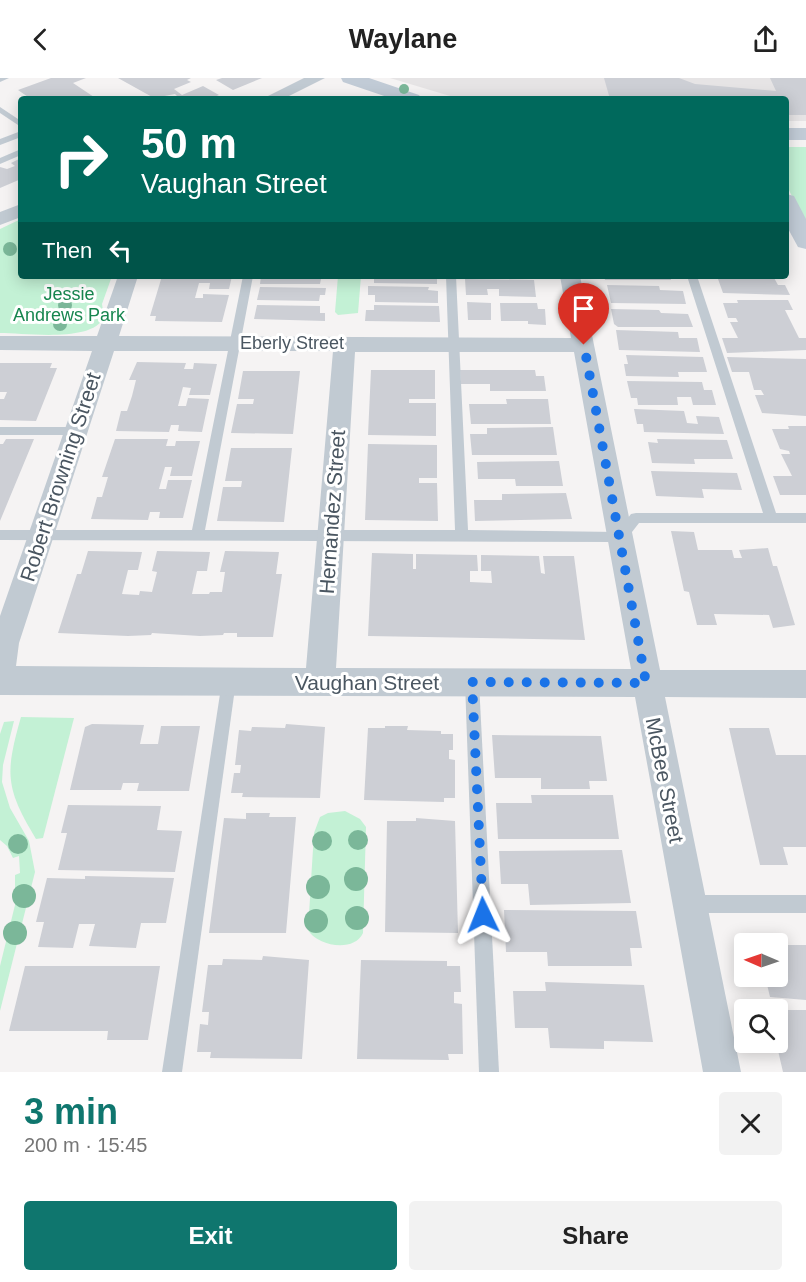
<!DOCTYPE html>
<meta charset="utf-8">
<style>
body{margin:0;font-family:Arial,sans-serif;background:#f2f2f2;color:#222;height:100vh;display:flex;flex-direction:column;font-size:22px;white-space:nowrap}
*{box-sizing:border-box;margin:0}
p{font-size:20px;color:#767676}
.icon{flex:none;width:33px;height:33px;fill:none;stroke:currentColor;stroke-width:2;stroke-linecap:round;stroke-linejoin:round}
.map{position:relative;height:994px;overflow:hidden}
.panel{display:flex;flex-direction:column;background:#fff;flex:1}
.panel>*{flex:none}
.banner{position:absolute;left:18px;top:18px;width:771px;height:183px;border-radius:6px;box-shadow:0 3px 15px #0003;background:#00695c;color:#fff;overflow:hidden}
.needle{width:39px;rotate:272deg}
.tools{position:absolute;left:734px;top:855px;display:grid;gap:12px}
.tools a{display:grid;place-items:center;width:54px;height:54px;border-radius:6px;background:#fff;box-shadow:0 3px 15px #0003;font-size:30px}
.pin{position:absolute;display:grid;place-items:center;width:51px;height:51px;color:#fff;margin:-62px -26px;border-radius:50% 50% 50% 0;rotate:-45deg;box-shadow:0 0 6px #0007}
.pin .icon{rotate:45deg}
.me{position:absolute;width:66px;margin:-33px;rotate:358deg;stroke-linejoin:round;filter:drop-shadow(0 0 4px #0008)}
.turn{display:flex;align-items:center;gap:21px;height:126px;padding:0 24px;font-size:27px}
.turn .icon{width:78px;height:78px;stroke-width:2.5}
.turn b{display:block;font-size:42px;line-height:51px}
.then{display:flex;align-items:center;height:57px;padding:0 24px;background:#0003;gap:12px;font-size:22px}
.round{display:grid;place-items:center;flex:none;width:63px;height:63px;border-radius:6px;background:#f2f2f2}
.headline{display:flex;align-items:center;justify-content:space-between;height:102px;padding:0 24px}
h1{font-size:36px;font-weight:800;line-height:45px;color:#0f766e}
.button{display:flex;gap:12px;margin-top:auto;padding:12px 24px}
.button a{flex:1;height:69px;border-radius:6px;background:#0f766e;color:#fff;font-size:24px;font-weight:800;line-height:69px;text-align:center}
.button a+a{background:#f2f2f2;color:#222}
header{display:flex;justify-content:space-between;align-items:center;height:78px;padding:0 24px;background:#fff;font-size:27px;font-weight:800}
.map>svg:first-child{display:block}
</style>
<header><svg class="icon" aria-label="back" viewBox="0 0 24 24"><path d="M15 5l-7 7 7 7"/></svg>Waylane<svg class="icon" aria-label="share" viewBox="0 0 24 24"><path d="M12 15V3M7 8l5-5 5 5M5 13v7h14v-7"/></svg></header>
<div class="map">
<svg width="806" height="994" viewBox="0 0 806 994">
<rect width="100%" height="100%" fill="#f5f3f3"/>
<polygon fill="#e6e4e5" points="390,0 806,0 806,43 786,43 786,21 460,21"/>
<g fill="#c3f1d5">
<polygon points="786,69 806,69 806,147 786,106"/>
<path d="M21,141V198H112L102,226L104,239C93,265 25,255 0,255V151Z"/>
<polygon points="338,198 361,198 358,235 338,237 335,234"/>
<path d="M21,639L74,640L43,760L36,761C5,710 5,695 21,639Z"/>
<polygon points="14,643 3,687 2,704 10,730 29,763 35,794 0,933 0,888 15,827 15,797 20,795 19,778 13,780 7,768 0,762 0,656 4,644"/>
<path d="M345,733L360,741L366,749L363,855C354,875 317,868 308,852L314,755L320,739L328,735Z"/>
</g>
<g fill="#cdcfd5">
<polygon points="51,0 86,0 73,5 97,21 31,21 18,12"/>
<polygon points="118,0 191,0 187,2 191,4 174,11 182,17 203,8 219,17 210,21 170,21 177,18 175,16 154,20"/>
<polygon points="222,0 262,0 233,12 216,2"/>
<polygon points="604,0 679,0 695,6 776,13 770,0 806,0 806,37 789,37 786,34 786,21 610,21"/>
<polygon points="19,81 21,101 0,110 0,89 7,91 15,88 11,85"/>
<polygon points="162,198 232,198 229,211 209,211 210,205 199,205 195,220 203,220 203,216 229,217 222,244 155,243 156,238 150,238"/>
<polygon points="261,198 325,198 325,201 321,201 320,206 260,206"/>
<polygon points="374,198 437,198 437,206 374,205"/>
<polygon points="604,198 670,198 671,202 605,202"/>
<polygon points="724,198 773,198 778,207 785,207 790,217 723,215 718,201 725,201"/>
<polygon points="465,201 534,202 536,219 499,218 499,211 487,211 488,217 466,217"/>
<polygon points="607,207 659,208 660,212 683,213 686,226 611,225"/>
<polygon points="368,208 429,209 428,212 438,213 438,225 375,224 375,217 368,217"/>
<polygon points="260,209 326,210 325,217 320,217 319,223 257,222"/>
<polygon points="737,222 788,222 793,232 785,232 799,260 806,260 806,272 727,275 722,260 738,260 730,244 738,244 736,240 728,240 723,225 738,225"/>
<polygon points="467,224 491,225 491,242 468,242"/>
<polygon points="500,225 537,225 538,231 545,231 546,247 528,246 528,243 501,243"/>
<polygon points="257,227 320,228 320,235 325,235 325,243 254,241"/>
<polygon points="374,227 439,228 440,244 365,243 366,232 374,232"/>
<polygon points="611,231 659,232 661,235 688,236 693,249 618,249 614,246"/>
<polygon points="616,252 678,254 679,260 697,260 700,274 619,272"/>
<polygon points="626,277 703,279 707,294 678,294 679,299 626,298 624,286 628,286"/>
<polygon points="727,279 806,281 806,338 762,335 755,317 764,317 761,312 754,312 749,294 732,294"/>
<polygon points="137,284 186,285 184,291 193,291 194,285 217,286 210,317 189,317 191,310 183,309 178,328 186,328 188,320 209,321 202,354 178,353 179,347 171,347 169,354 116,353 121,333 127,333 132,318 136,302 129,302"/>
<polygon points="0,285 52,285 50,290 57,290 36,343 0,342 0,321 4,321 7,314 0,314"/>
<polygon points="371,292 435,292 435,321 409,321 409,325 436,325 436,358 368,357"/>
<polygon points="460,292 535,292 536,298 544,298 546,313 490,313 490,306 461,306"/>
<polygon points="243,293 300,293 293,356 231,355 237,326 253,326 254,321 238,321"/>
<polygon points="627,303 702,304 704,312 712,312 716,327 693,327 691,319 677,319 678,327 638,327 637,320 631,320"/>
<polygon points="506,321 548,321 551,346 471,346 469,326 507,326"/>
<polygon points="634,331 684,333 687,345 698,346 696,338 719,339 724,356 644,354 643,346 637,346"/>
<polygon points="788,348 806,348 806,417 780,417 773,398 792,398 781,376 790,376 789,373 780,371 772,351 789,351"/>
<polygon points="553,349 557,377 472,377 470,356 487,356 487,350"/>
<polygon points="6,361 34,361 0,443 0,366 3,366"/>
<polygon points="115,361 168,361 166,368 175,368 176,363 200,363 192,398 170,398 172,389 165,389 159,411 166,411 168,402 192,402 183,440 159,440 160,434 150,434 148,442 91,441 97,419 102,419 108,399 102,399"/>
<polygon points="657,361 727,362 733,381 694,381 695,386 652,385 648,364 658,365"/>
<polygon points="368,366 437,367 437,400 419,400 419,405 437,405 438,443 365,442"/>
<polygon points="231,370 292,370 284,444 217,443 223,409 241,409 242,403 225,403"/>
<polygon points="559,383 563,408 516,408 515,401 478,401 477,384"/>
<polygon points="651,393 737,395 742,412 702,411 704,420 656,418"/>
<polygon points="566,415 572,441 475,443 474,422 502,422 502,416"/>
<polygon points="671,453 694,454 698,472 732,472 734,480 742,480 739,472 768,470 773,488 777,488 795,547 773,550 769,537 714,536 717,547 697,547 689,514 684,513"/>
<polygon points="88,473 142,474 138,492 128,492 122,516 139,517 140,513 152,514 157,494 152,493 157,473 210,474 207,493 197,493 192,516 209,516 210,514 222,514 225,494 220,494 225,473 279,474 276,496 282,496 273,559 237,559 237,555 224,555 223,557 200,558 152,555 151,557 128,558 58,555 77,496 81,496"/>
<polygon points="372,475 413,476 413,491 416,491 416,476 477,477 478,493 470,493 470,504 492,505 491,493 481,493 481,477 539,478 541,495 545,496 543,478 574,478 585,562 368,558"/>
<polygon points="92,646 144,647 140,666 158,666 161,648 200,648 189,713 137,713 139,705 123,705 121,712 70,712 85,649"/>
<polygon points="286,646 325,649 320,720 242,719 243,715 231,715 234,695 240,695 241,687 235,687 239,652 251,653 252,649 285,650"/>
<polygon points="385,648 408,648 407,652 441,653 441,656 453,656 453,672 449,672 449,681 455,682 455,720 444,720 444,724 364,722 368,650 385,650"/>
<polygon points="729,650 769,650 776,677 806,677 806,769 783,769 788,787 760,787"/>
<polygon points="492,657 601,658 607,703 589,703 590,711 541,711 541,700 495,700"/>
<polygon points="531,717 613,717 619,761 498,761 496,725 532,725"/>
<polygon points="68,727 161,728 157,752 182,753 175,794 58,792 67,755 61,755"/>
<polygon points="246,735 270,735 269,739 296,739 286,855 209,855 224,740 246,741"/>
<polygon points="416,740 455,743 458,855 385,854 387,743 416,743"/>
<polygon points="622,772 631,825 530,827 528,806 501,806 499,773"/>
<polygon points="85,798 174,800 166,845 141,845 136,870 89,868 95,846 79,846 73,870 38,869 44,844 36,844 47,800 85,801"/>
<polygon points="504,832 636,833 642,870 630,870 632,888 548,888 547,874 506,874"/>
<polygon points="777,867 806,867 806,922 770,919 765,898 777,898"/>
<polygon points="263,878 309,882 302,981 210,980 211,974 197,974 200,946 208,947 209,934 202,934 208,887 222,887 223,881 262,882"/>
<polygon points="361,882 447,883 447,888 460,888 461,914 454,914 454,925 462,926 463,976 448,976 449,982 357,981"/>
<polygon points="25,888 160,888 148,962 107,962 108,953 9,953"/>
<polygon points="545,904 644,907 653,964 604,963 604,971 550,970 548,950 515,950 513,913 546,913"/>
<polygon points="777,932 806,932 806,994 783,994 776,964 777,958 783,959"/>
</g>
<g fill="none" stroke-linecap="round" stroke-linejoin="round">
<g fill="#c1cad2" fill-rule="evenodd">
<polygon points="0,0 9,0 0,4"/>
<polygon points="0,29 21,43 21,49 0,35"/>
<polygon points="21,53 21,59 0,67 0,61"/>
<polygon points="21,71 21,77 0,86 0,80"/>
<polygon points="243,198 253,198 205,452 455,452 446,198 456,198 468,452 617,454 631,436 636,435 763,435 687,198 697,198 776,435 806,435 806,445 639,445 625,463 620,464 0,462 0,452 192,452"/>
<polygon points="0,349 75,349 81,353 75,357 0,357"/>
<polygon points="229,596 234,598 236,603 182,994 162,994 222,603 224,598"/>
<polygon points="472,597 477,599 479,604 499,994 479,994 465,604 467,599"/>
<polygon points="690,817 806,817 806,835 690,835 684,832 681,826 684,820"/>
</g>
<g fill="#c1cad2" fill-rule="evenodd">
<polygon points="304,0 325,0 283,21 262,21"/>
<polygon points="21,126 21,139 0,147 0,134"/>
<path d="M118,198H138L119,258L571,260L560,198H580L660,592H806V620L665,619L741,994H703L635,619L0,617V538L92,273L0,272V258H97ZM114,273H333L306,590L16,588L19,565ZM355,274H574L631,591L336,590Z"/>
</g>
<g fill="#c1cbd6" fill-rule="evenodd">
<polygon points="341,0 369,0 419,17 422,21 393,21 343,4"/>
<rect x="786" y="50" width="20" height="12"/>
<polygon points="786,116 794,118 806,141 806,171 798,169 786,147"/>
</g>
</g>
<g fill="#7bb799">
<circle cx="404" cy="11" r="5"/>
<circle cx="10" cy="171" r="7"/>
<circle cx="65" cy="227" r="7"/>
<circle cx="60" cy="246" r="7"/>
<circle cx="358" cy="762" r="10"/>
<circle cx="322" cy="763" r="10"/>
<circle cx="18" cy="766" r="10"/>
<circle cx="356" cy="801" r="12"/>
<circle cx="318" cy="809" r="12"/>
<circle cx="24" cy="818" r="12"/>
<circle cx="357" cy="840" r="12"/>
<circle cx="316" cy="843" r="12"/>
<circle cx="15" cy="855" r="12"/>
</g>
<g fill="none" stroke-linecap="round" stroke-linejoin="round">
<polyline stroke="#1a73e8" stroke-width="10" stroke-dasharray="0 18" points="483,837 472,604 646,605 584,267"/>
</g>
<g text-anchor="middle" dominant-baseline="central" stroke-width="6" stroke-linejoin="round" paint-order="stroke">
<g font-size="18" fill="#17864f" stroke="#fff">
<text x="69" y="216">Jessie<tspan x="69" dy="21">Andrews Park</tspan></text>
</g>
<g font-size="18" fill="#4a5661" stroke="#fff">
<text x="292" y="265">Eberly Street</text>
</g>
<g font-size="21" fill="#4a5661" stroke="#fff">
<text transform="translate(60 399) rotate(-72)">Robert Browning Street</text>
<text transform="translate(332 434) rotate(-86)">Hernandez Street</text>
<text x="367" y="604">Vaughan Street</text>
<text transform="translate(665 702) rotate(79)">McBee Street</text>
</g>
</g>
</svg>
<div class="tools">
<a><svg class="needle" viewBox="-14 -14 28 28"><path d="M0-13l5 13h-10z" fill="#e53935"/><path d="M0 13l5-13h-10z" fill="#767676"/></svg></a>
<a><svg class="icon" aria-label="search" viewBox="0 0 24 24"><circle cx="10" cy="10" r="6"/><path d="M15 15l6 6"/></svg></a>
</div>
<div class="pin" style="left:584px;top:267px;background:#d93025"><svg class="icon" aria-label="arrive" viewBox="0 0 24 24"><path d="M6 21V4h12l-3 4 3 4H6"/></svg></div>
<svg class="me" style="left:483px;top:837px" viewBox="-20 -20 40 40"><path d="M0-17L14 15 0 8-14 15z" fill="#1a73e8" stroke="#fff" stroke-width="4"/></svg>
<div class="banner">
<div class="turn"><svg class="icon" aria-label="right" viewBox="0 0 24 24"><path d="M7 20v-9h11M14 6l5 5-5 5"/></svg><div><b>50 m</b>Vaughan Street</div></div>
<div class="then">Then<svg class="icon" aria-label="left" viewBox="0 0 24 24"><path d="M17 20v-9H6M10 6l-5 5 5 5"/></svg></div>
</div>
</div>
<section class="panel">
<div class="headline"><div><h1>3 min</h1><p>200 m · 15:45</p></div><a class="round"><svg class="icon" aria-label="close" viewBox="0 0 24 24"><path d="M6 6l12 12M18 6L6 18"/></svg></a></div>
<div class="button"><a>Exit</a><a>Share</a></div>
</section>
